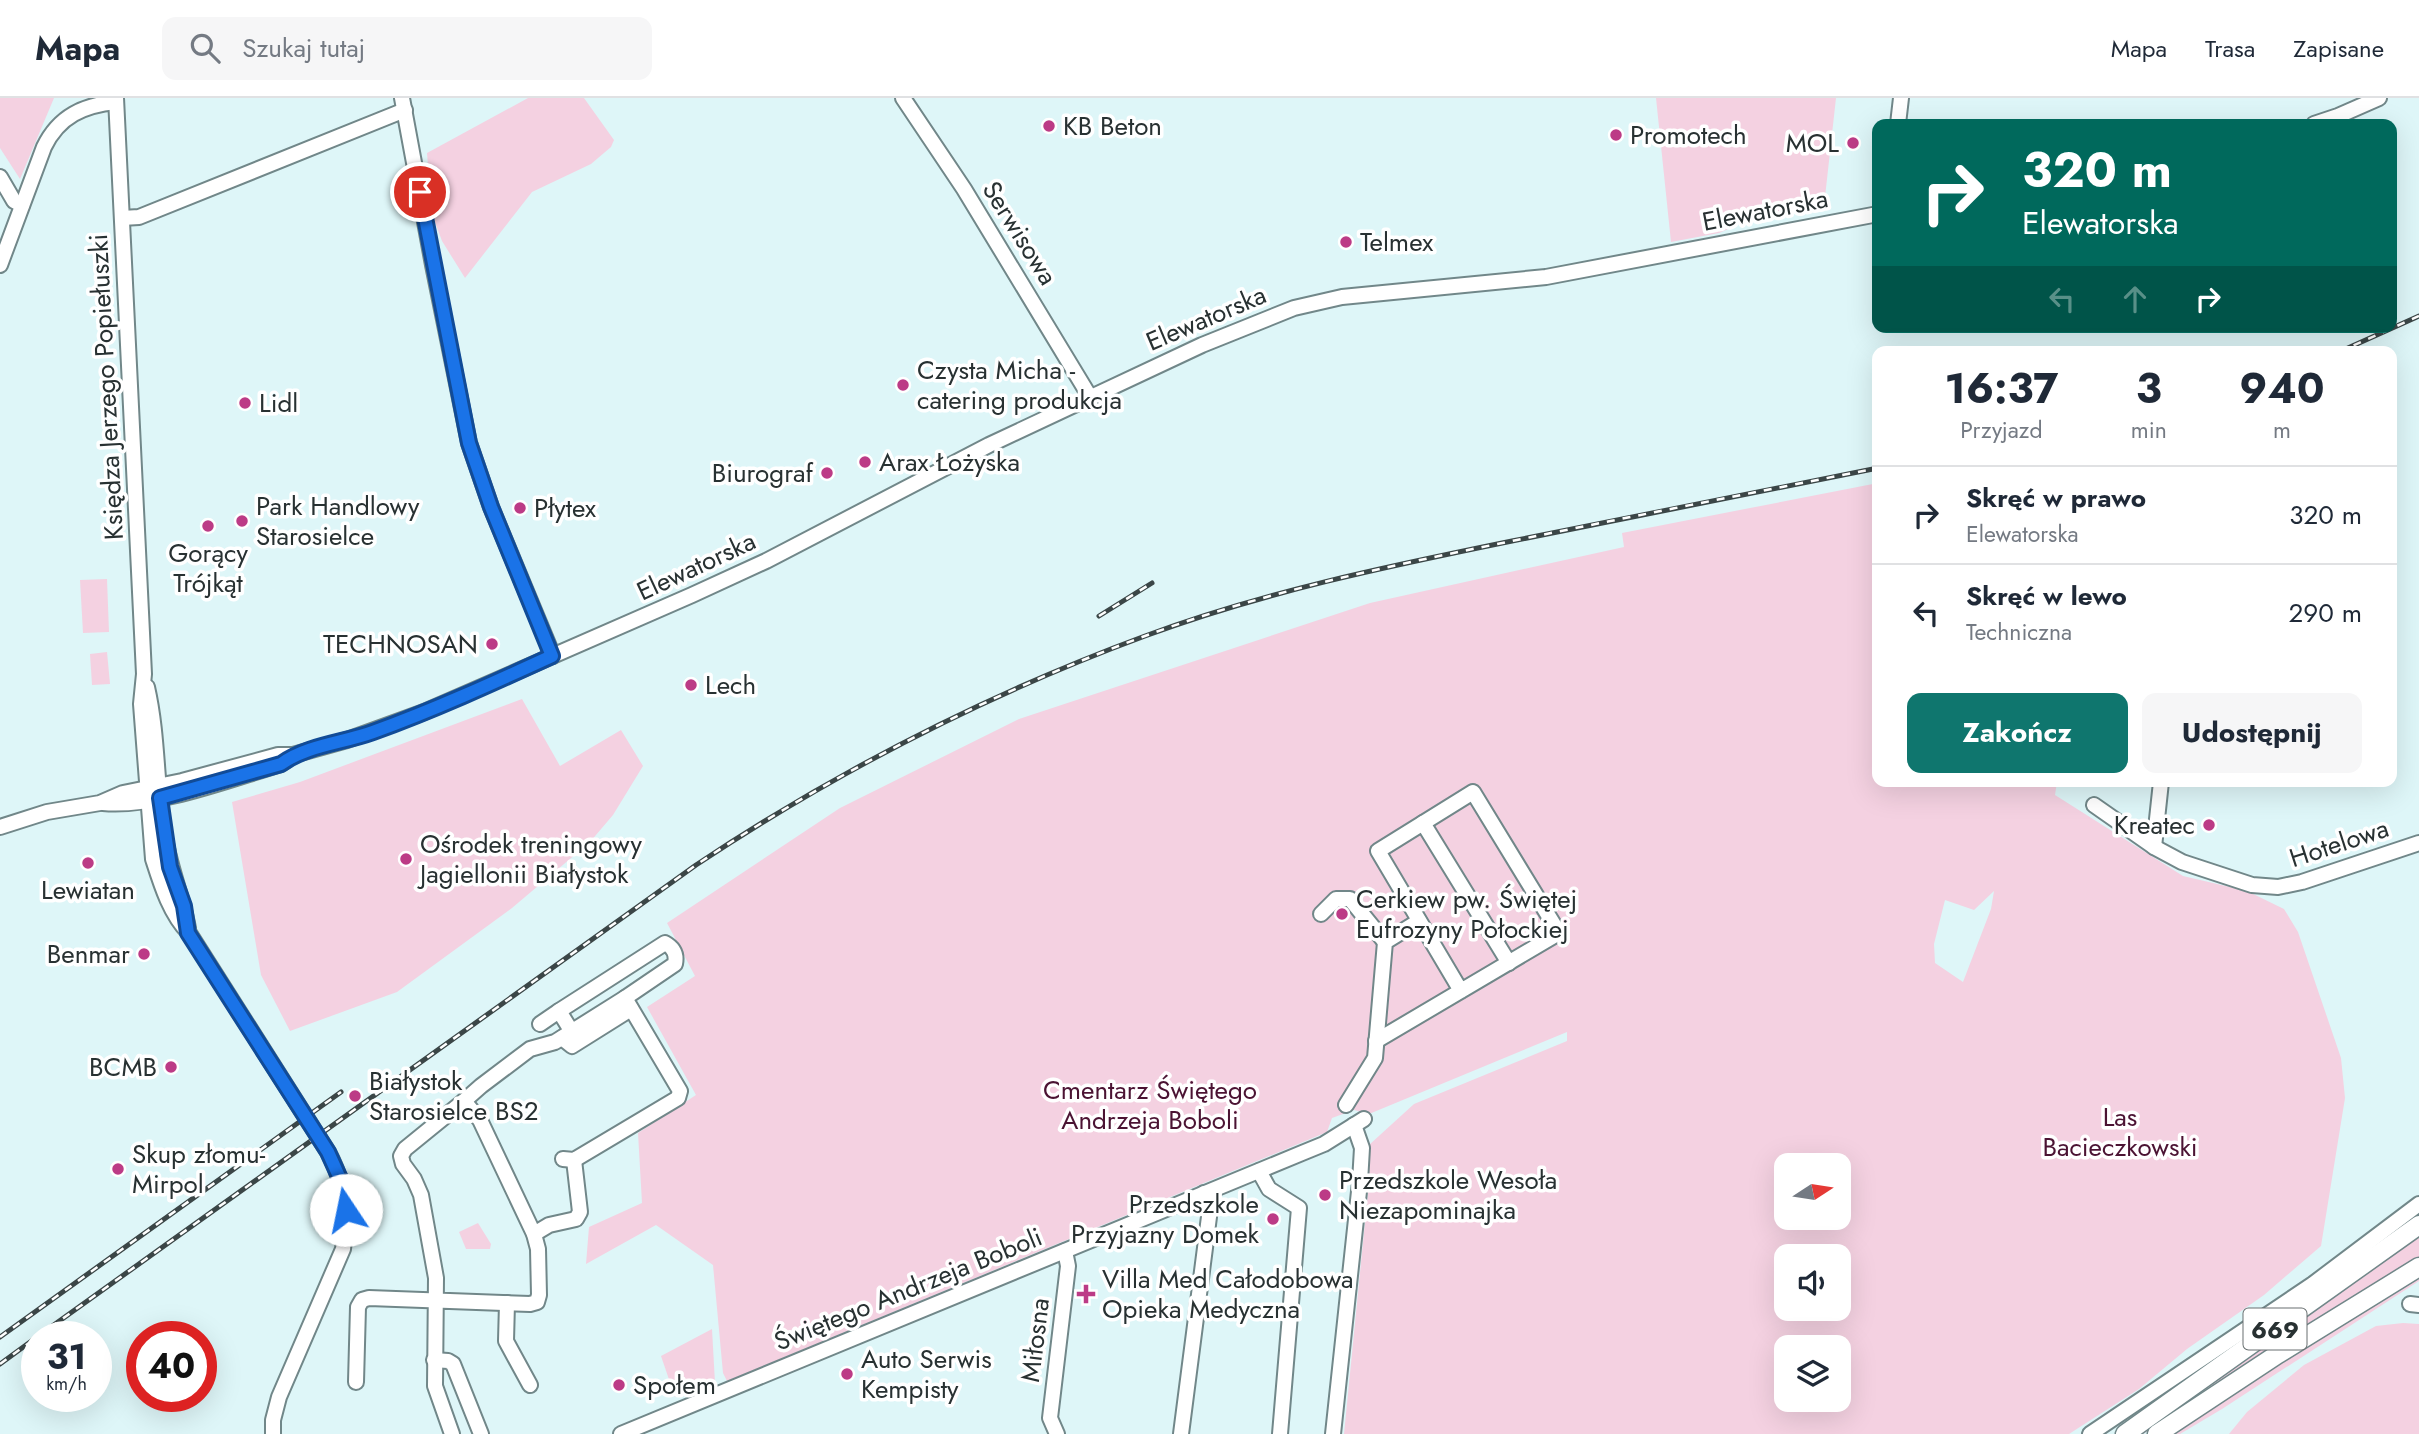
<!DOCTYPE html>
<html lang="pl">
<meta charset="utf-8">
<style>
body{margin:0;font-family:Jost,sans-serif;background:#f6f6f7;color:#1f2937;height:100vh;display:flex;flex-direction:column;font-size:26px;white-space:nowrap}
*{box-sizing:border-box;margin:0}
p{font-size:23px;color:#747a83}
.icon{flex:none;width:38px;height:38px;fill:none;stroke:currentColor;stroke-width:2;stroke-linecap:round;stroke-linejoin:round}
.map{position:relative;flex:1;overflow:hidden}
.side{position:absolute;left:1872px;top:248px;width:525px;height:441px;display:flex;flex-direction:column;background:#fff;border-radius:14px;box-shadow:0 7px 28px #0002}
.side>*{flex:none}
.banner{position:absolute;left:1872px;top:21px;width:525px;height:214px;border-radius:14px;box-shadow:0 7px 28px #0002;background:#00695c;color:#fff;overflow:hidden}
.needle{width:46px;rotate:78deg}
.fabs{position:absolute;left:1774px;top:1055px;display:grid;gap:14px}
.fabs a{display:grid;place-items:center;width:77px;height:77px;border-radius:14px;background:#fff;box-shadow:0 7px 28px #0002;font-size:35px}
.speed{position:absolute;left:21px;top:1223px;display:flex;gap:14px;font-size:35px;font-weight:700;text-align:center}
.speed>*{display:grid;place-content:center;width:91px;height:91px;border-radius:50%;background:#fff;box-shadow:0 7px 28px #0002;line-height:1}
.speed small{font-size:18px;font-weight:400}
.speed .limit{border:10px solid #d22;background:#fff;color:#111}
.pin{position:absolute;display:grid;place-items:center;width:60px;height:60px;color:#fff;margin:-30px;border:4px solid #fff;border-radius:50%;box-shadow:0 2px 7px #0007}
.me{position:absolute;width:77px;margin:-38px;rotate:349deg;stroke-linejoin:round;filter:drop-shadow(0 0 5px #0008)}
.turn{display:flex;align-items:center;gap:24px;height:147px;padding:0 35px;font-size:32px}
.turn .icon{width:91px;height:91px;stroke-width:2.5}
.turn b{display:block;font-size:49px;line-height:60px}
.lanes{display:flex;align-items:center;height:66px;padding:0 35px;background:#0003;justify-content:center;gap:35px;direction:ltr}
.lanes .off{opacity:.35}
.eta{display:flex;justify-content:space-evenly;align-items:center;height:119px;text-align:center}
.eta b{font-size:42px;font-weight:700;line-height:49px}
.cta{display:flex;gap:14px;margin-top:auto;padding:14px 35px}
.cta a{flex:1;height:80px;border-radius:14px;background:#0f766e;color:#fff;font-size:28px;font-weight:700;line-height:80px;text-align:center}
.cta a+a{background:#f6f6f7;color:#1f2937}
ul{padding:0;list-style:none}
li{display:flex;align-items:center;gap:21px;height:98px;padding:0 35px;border-top:2px solid #e0e1e3}
li div{flex:1}
li b{display:block;font-size:26px}
li em{font-style:normal}
header{display:flex;align-items:center;gap:42px;box-sizing:border-box;height:98px;padding:0 35px;background:#fff;border-bottom:2px solid #e0e1e3}
header strong{font-size:33px}
nav{display:flex;gap:38px;margin-inline-start:auto;font-size:24px}
.search{width:490px;height:63px;background:#f6f6f7;display:flex;align-items:center;gap:18px;box-sizing:border-box;padding:0 24px;border-radius:14px;color:#747a83;font-size:26px}
.map>svg:first-child{display:block}
</style>
<header>
<strong>Mapa</strong>
<div class="search"><svg class="icon" aria-label="search" viewBox="0 0 24 24"><circle cx="10" cy="10" r="6"/><path d="M15 15l6 6"/></svg>Szukaj tutaj</div>
<nav><a>Mapa</a><a>Trasa</a><a>Zapisane</a></nav>
</header>
<div class="map">
<svg width="2419" height="1336" viewBox="0 0 2419 1336">
<rect width="100%" height="100%" fill="#def6f8"/>
<g fill="#f4d1e1" fill-rule="evenodd">
<polygon points="0,0 54,0 20,81 0,50"/>
<polygon points="528,0 584,0 614,42 611,49 591,66 532,94 465,180 442,143 432,116 427,55"/>
<polygon points="1656,0 1836,0 1824,108 1747,123 1719,135 1671,144"/>
<path d="M1878,385V684H2057L2055,697L2183,778L2247,793L2284,811L2298,834L2341,960L2345,1000L2321,1148L2264,1197L2187,1251L2139,1291L2069,1336H1344L1369,1084V1047L1414,1006L1567,943V934L1369,1016L1354,1012L1332,1020L1327,1034L727,1283L723,1275L713,1167L656,1127L586,1166L589,1129L642,1105L638,1035L696,997L647,909L695,878L667,825L840,710L1019,621L1370,505L1624,449L1622,435ZM1994,793L1991,811L1963,884L1935,865L1934,846L1945,802L1974,812ZM1787,1068H1839V1120H1787ZM1787,1158H1839V1211H1787ZM1787,1250H1839V1302H1787Z"/>
<polygon points="107,481 109,534 83,535 80,482"/>
<polygon points="107,554 110,586 92,587 90,556"/>
<polygon points="522,601 560,668 621,632 643,668 613,717 590,744 512,810 397,894 290,933 261,877 232,704 300,684"/>
<polygon points="478,1125 491,1146 490,1151 466,1151 459,1134"/>
<polygon points="2419,1134 2419,1162 2143,1336 2137,1336"/>
<polygon points="2419,1176 2419,1183 2222,1311 2180,1336 2169,1336"/>
<polygon points="2403,1225 2419,1226 2419,1336 2229,1336 2247,1314 2304,1267 2376,1228"/>
<polygon points="712,1231 715,1285 675,1299 661,1258"/>
</g>
<g fill="none" stroke-linecap="round" stroke-linejoin="round">
<g stroke="#718789" stroke-width="18">
<g id="minor">
<path d="M116,0L144,576L141,606L153,761C161,786 170,816 189,835L328,1054C345,1085 349,1116 343,1151L279,1299L273,1322V1336"/>
<polyline points="402,0 433,167 469,345 491,409 553,558"/>
<polyline points="903,0 964,91 1090,299"/>
<polyline points="1898,26 1901,0"/>
<polyline points="2314,26 2338,18 2379,0"/>
<polyline points="0,79 14,103 22,107"/>
<polyline points="122,120 139,119 405,12"/>
<path d="M0,167L44,49C59,18 84,7 116,4"/>
<path d="M147,589C158,637 156,687 164,735C169,768 182,798 188,830"/>
<path d="M103,705C155,710 230,681 281,666L287,662"/>
<polyline points="2094,707 2154,749 2182,764 2252,787 2278,789 2302,784 2419,745"/>
<polyline points="1423,725 1509,865"/>
<polyline points="0,729 47,714 100,705 123,695 182,683 278,657 293,657 347,642 424,614 692,497 766,463 989,347 1202,247 1294,210 1342,199 1546,179 1878,116"/>
<polyline points="2154,749 2161,684"/>
<polyline points="1321,816 1336,801 1350,801 1385,844"/>
<polyline points="540,926 559,913"/>
<path d="M572,934L559,913L665,845C674,850 677,856 675,866L625,900"/>
<polyline points="562,940 572,948 631,911"/>
<polyline points="1376,943 1559,835 1473,694 1378,753 1461,893"/>
<polyline points="464,1003 481,988 530,951 555,944 625,900 680,993 678,1000 574,1062 563,1061"/>
<polyline points="1346,1007 1375,960 1385,844 1419,823"/>
<polyline points="1259,1073 1269,1091 1299,1110 1280,1336"/>
<polyline points="534,1136 549,1127 576,1121 580,1114 574,1062"/>
<polyline points="507,1205 506,1243 530,1287"/>
<polyline points="2410,1206 2419,1207"/>
<polyline points="434,1262 448,1263 453,1266 481,1336"/>
<polyline points="356,1284 358,1209 362,1202 369,1200 530,1206 537,1204 539,1197 538,1151 534,1136 480,1022 464,1003 405,1051 401,1058 403,1066 414,1081 421,1097 436,1180 435,1288 452,1336"/>
<polyline points="621,1336 1302,1055 1324,1046 1364,1021"/>
<polyline points="1057,1336 1050,1320 1068,1168 1065,1153"/>
<polyline points="1181,1336 1210,1111 1204,1095"/>
<polyline points="1333,1336 1360,1084 1362,1050 1354,1027"/>
<polyline points="2090,1336 2313,1186 2419,1106"/>
</g>
</g>
<g stroke="#718789" stroke-width="21">
<g id="major">
<polyline points="2125,1336 2419,1127"/>
<polyline points="2157,1336 2278,1256 2419,1169"/>
</g>
</g>
<use href="#minor" stroke="#fff" stroke-width="14"/>
<use href="#major" stroke="#fff" stroke-width="18"/>
<g stroke="#3b4647" stroke-width="5">
<g id="rail">
<polyline points="2339,254 2419,218"/>
<polyline points="1099,518 1152,485"/>
<polyline points="0,1239 341,994"/>
<path d="M37,1239L696,767C836,674 988,596 1145,538C1263,494 1389,468 1512,443C1634,418 1756,394 1878,370"/>
<polyline points="0,1266 37,1239"/>
</g>
</g>
<use href="#rail" stroke="#fff" stroke-width="2.5" stroke-dasharray="8" stroke-linecap="butt"/>
</g>
<g fill="none" stroke-linecap="round" stroke-linejoin="round">
<g stroke="#114b97" stroke-width="18">
<path id="route" d="M346,1112L342,1085L328,1054L188,835L184,808L170,769L160,700L281,666C307,647 343,645 373,634C434,612 493,585 552,558L491,409L469,345L420,94"/>
</g>
<use href="#route" stroke="#1a73e8" stroke-width="12"/>
</g>
<g fill="#bc3b86" stroke="#fff" stroke-width="2.5">
<circle cx="1049" cy="28" r="7"/>
<circle cx="1616" cy="37" r="7"/>
<circle cx="1853" cy="45" r="7"/>
<circle cx="1346" cy="144" r="7"/>
<circle cx="903" cy="287" r="7"/>
<circle cx="245" cy="305" r="7"/>
<circle cx="865" cy="364" r="7"/>
<circle cx="827" cy="375" r="7"/>
<circle cx="520" cy="410" r="7"/>
<circle cx="242" cy="423" r="7"/>
<circle cx="208" cy="428" r="7"/>
<circle cx="492" cy="546" r="7"/>
<circle cx="691" cy="587" r="7"/>
<circle cx="2209" cy="727" r="7"/>
<circle cx="406" cy="761" r="7"/>
<circle cx="88" cy="765" r="7"/>
<circle cx="1342" cy="816" r="7"/>
<circle cx="144" cy="856" r="7"/>
<circle cx="171" cy="969" r="7"/>
<circle cx="355" cy="998" r="7"/>
<circle cx="118" cy="1071" r="7"/>
<circle cx="1325" cy="1097" r="7"/>
<circle cx="1273" cy="1121" r="7"/>
<path d="M1082.5 1185.5h7v7h7v7h-7v7h-7v-7h-7v-7h7z"/>
<circle cx="847" cy="1276" r="7"/>
<circle cx="619" cy="1287" r="7"/>
</g>
<g text-anchor="middle" dominant-baseline="central" stroke-width="7" stroke-linejoin="round" paint-order="stroke">
<rect fill="#fff" stroke="#686f70" stroke-width="2" x="2243.5" y="1210.5" width="63" height="41" rx="5"/>
<g font-size="24" font-weight="bold" fill="#283132">
<text x="2275" y="1231">669</text>
</g>
<g font-size="26" fill="#283132" stroke="#fff" text-anchor="start">
<text x="1063" y="28">KB Beton</text>
<text x="1630" y="37">Promotech</text>
<text x="1839" y="45" text-anchor="end">MOL</text>
<text x="1360" y="144">Telmex</text>
<text x="917" y="272">Czysta Micha -<tspan x="917" dy="30">catering produkcja</tspan></text>
<text x="259" y="305">Lidl</text>
<text x="879" y="364">Arax Łożyska</text>
<text x="813" y="375" text-anchor="end">Biurograf</text>
<text x="256" y="408">Park Handlowy<tspan x="256" dy="30">Starosielce</tspan></text>
<text x="534" y="410">Płytex</text>
<text x="208" y="455" text-anchor="middle">Gorący<tspan x="208" dy="30">Trójkąt</tspan></text>
<text x="478" y="546" text-anchor="end">TECHNOSAN</text>
<text x="705" y="587">Lech</text>
<text x="2195" y="727" text-anchor="end">Kreatec</text>
<text x="420" y="746">Ośrodek treningowy<tspan x="420" dy="30">Jagiellonii Białystok</tspan></text>
<text x="88" y="792" text-anchor="middle">Lewiatan</text>
<text x="1356" y="801">Cerkiew pw. Świętej<tspan x="1356" dy="30">Eufrozyny Połockiej</tspan></text>
<text x="130" y="856" text-anchor="end">Benmar</text>
<text x="157" y="969" text-anchor="end">BCMB</text>
<text x="369" y="983">Białystok<tspan x="369" dy="30">Starosielce BS2</tspan></text>
<text x="132" y="1056">Skup złomu-<tspan x="132" dy="30">Mirpol</tspan></text>
<text x="1339" y="1082">Przedszkole Wesoła<tspan x="1339" dy="30">Niezapominajka</tspan></text>
<text x="1259" y="1106" text-anchor="end">Przedszkole<tspan x="1259" dy="30">Przyjazny Domek</tspan></text>
<text x="1102" y="1181">Villa Med Całodobowa<tspan x="1102" dy="30">Opieka Medyczna</tspan></text>
<text x="861" y="1261">Auto Serwis<tspan x="861" dy="30">Kempisty</tspan></text>
<text x="633" y="1287">Społem</text>
</g>
<g font-size="26" fill="#283132" stroke="#fff">
<text transform="translate(1765 112) rotate(-11)">Elewatorska</text>
<text transform="translate(1020 135) rotate(58)">Serwisowa</text>
<text transform="translate(1206 220) rotate(-23)">Elewatorska</text>
<text transform="translate(106 289) rotate(-93)">Księdza Jerzego Popiełuszki</text>
<text transform="translate(696 468) rotate(-25)">Elewatorska</text>
<text transform="translate(2339 745) rotate(-18)">Hotelowa</text>
<text transform="translate(908 1191) rotate(-22)">Świętego Andrzeja Boboli</text>
<text transform="translate(1035 1242) rotate(-83)">Miłosna</text>
</g>
<g font-size="26" fill="#4b1333" stroke="#fff">
<text x="1150" y="992">Cmentarz Świętego<tspan x="1150" dy="30">Andrzeja Boboli</tspan></text>
<text x="2120" y="1019">Las<tspan x="2120" dy="30">Bacieczkowski</tspan></text>
</g>
</g>
</svg>
<div class="fabs">
<a><svg class="needle" viewBox="-14 -14 28 28"><path d="M0-13l5 13h-10z" fill="#e53935"/><path d="M0 13l5-13h-10z" fill="#747a83"/></svg></a>
<a><svg class="icon" aria-label="sound" viewBox="0 0 24 24"><path d="M4 9h4l5-4v14l-5-4H4zM17 9q2 3 0 6"/></svg></a>
<a><svg class="icon" aria-label="layers" viewBox="0 0 24 24"><path d="M12 4l9 5-9 5-9-5zM3 14l9 5 9-5"/></svg></a>
</div>
<div class="speed"><div>31<small>km/h</small></div><div class="limit">40</div></div>
<div class="pin" style="left:420px;top:94px;background:#d93025"><svg class="icon" aria-label="arrive" viewBox="0 0 24 24"><path d="M6 21V4h12l-3 4 3 4H6"/></svg></div>
<svg class="me" style="left:346px;top:1112px" viewBox="-20 -20 40 40"><circle r="19" fill="#fff"/><path d="M0-13L10 11 0 6-10 11z" fill="#1a73e8"/></svg>
<div class="banner">
<div class="turn"><svg class="icon" aria-label="right" viewBox="0 0 24 24"><path d="M7 20v-9h11M14 6l5 5-5 5"/></svg><div><b>320 m</b>Elewatorska</div></div>
<div class="lanes"><svg class="icon off" aria-label="left" viewBox="0 0 24 24"><path d="M17 20v-9H6M10 6l-5 5 5 5"/></svg><svg class="icon off" aria-label="ahead" viewBox="0 0 24 24"><path d="M12 20V5M6 11l6-6 6 6"/></svg><svg class="icon" aria-label="right" viewBox="0 0 24 24"><path d="M7 20v-9h11M14 6l5 5-5 5"/></svg></div>
</div>
<section class="side">
<div class="eta">
<div><b>16:37</b><p>Przyjazd</p></div>
<div><b>3</b><p>min</p></div>
<div><b>940</b><p>m</p></div>
</div>
<ul>
<li><svg class="icon" aria-label="right" viewBox="0 0 24 24"><path d="M7 20v-9h11M14 6l5 5-5 5"/></svg><div><b>Skręć w prawo</b><p>Elewatorska</p></div><em>320 m</em></li>
<li><svg class="icon" aria-label="left" viewBox="0 0 24 24"><path d="M17 20v-9H6M10 6l-5 5 5 5"/></svg><div><b>Skręć w lewo</b><p>Techniczna</p></div><em>290 m</em></li>
</ul>
<div class="cta"><a>Zakończ</a><a>Udostępnij</a></div>
</section>
</div>
